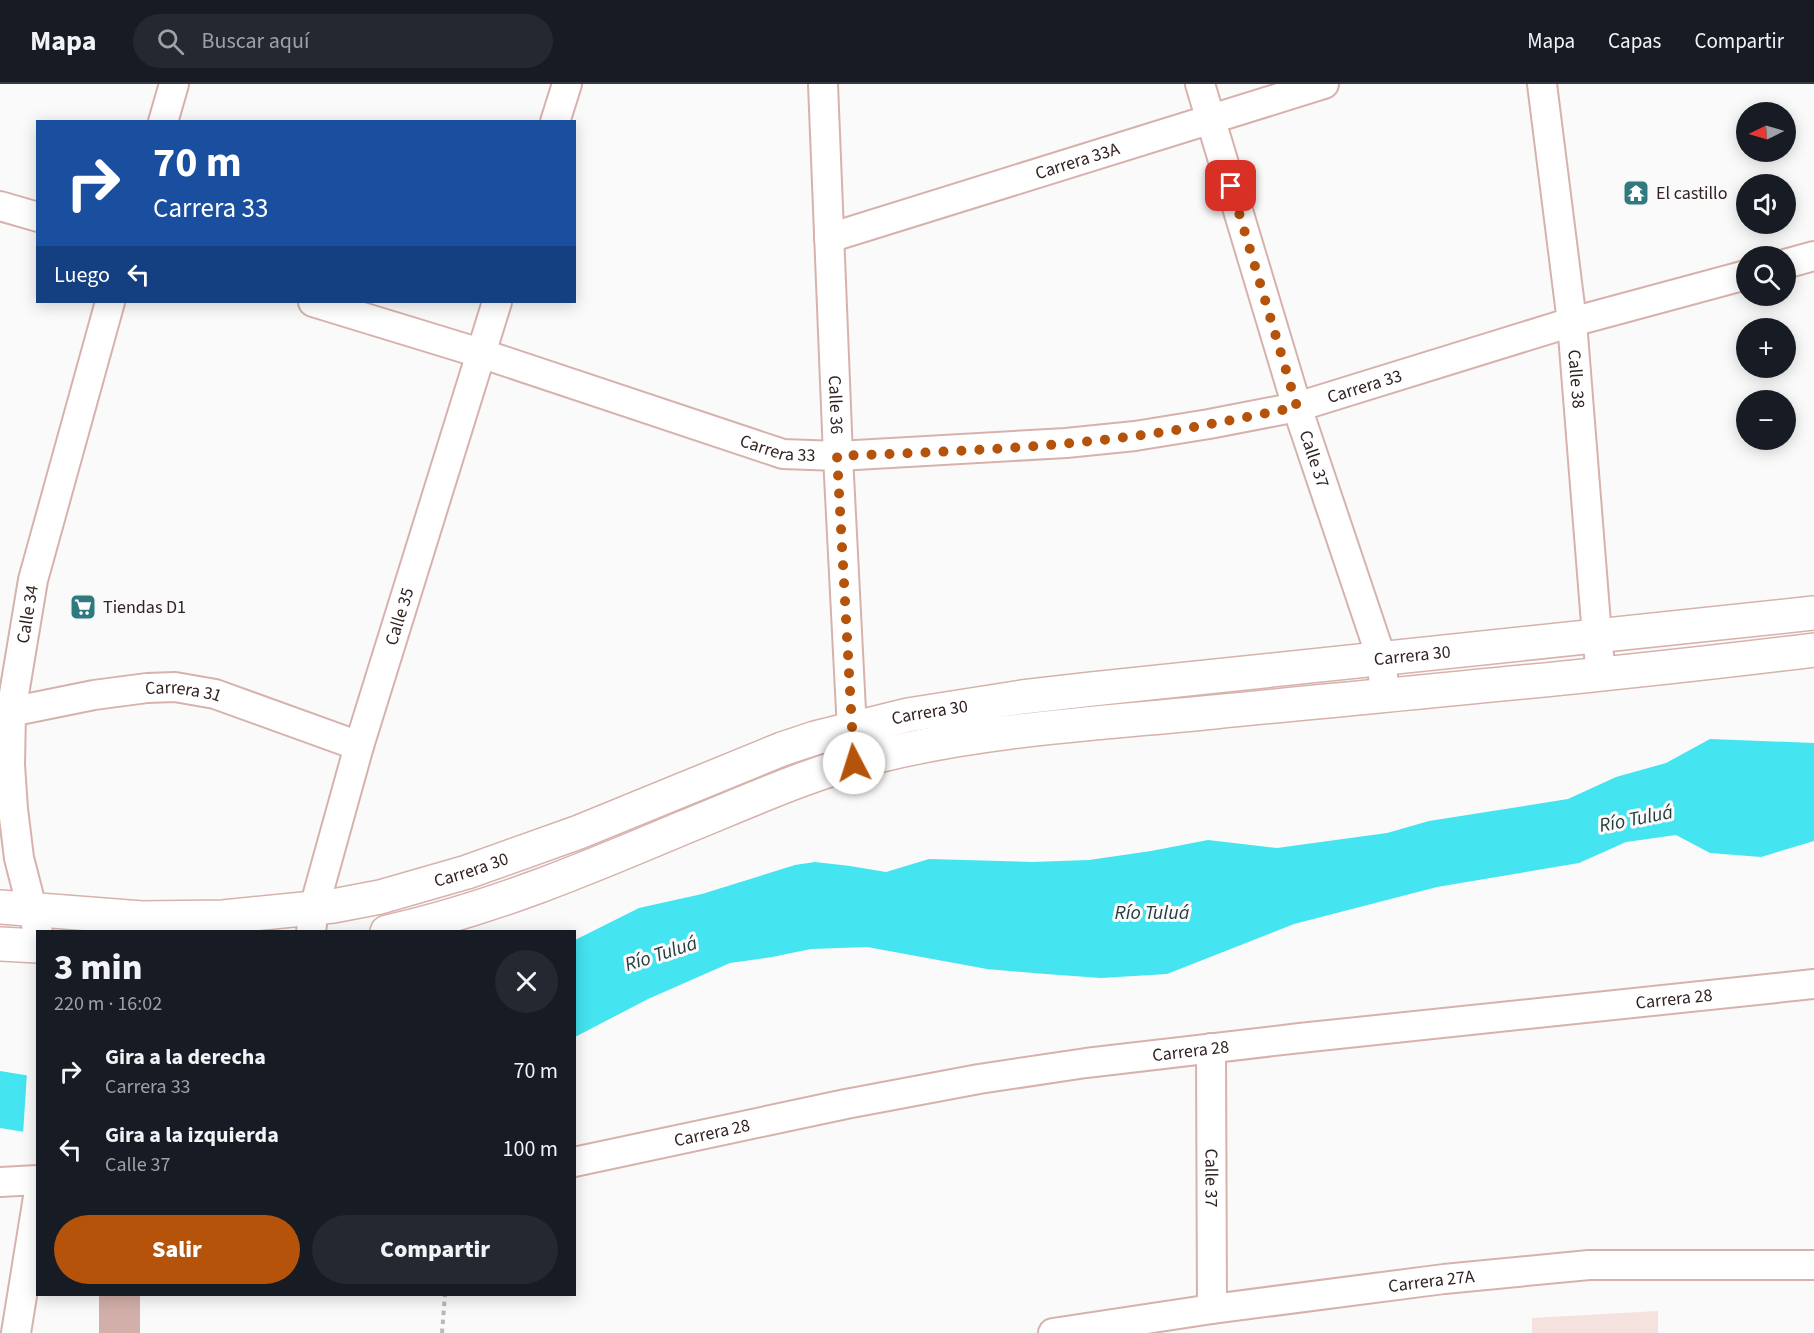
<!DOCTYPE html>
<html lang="es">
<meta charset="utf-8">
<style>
body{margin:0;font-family:"Source Sans 3",sans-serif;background:#242831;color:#f1f3f6;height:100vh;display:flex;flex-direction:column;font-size:22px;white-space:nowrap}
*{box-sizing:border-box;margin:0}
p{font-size:20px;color:#9ea1a6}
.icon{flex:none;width:33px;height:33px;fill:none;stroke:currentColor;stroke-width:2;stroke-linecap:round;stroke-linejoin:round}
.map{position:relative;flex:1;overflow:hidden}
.drawer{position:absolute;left:36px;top:846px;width:540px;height:366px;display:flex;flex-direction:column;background:#171b24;border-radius:0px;box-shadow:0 3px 15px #0003}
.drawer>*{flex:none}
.banner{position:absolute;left:36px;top:36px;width:540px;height:183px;border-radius:0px;box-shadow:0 3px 15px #0003;background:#1a4fa0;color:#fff;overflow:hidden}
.needle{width:39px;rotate:265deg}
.controls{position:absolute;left:1736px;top:18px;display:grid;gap:12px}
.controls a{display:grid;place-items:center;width:60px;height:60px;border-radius:50%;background:#171b24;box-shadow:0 3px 15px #0003;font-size:30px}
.pin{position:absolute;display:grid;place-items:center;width:51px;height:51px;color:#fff;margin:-26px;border-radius:12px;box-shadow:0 3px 9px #0006}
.me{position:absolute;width:66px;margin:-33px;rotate:355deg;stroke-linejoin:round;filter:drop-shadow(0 0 4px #0008)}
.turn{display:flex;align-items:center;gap:21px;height:126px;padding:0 18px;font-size:27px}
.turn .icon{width:78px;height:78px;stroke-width:2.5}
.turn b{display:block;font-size:42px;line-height:51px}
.then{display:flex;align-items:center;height:57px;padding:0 18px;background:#0003;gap:12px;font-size:22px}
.round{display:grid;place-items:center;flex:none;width:63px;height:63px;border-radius:32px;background:#242831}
.head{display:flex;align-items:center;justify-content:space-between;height:102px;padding:0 18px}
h1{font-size:36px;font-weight:800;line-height:45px}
.button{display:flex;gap:12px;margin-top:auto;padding:12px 18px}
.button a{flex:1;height:69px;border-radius:36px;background:#b45309;color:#fff;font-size:24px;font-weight:800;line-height:69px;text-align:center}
.button a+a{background:#242831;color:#f1f3f6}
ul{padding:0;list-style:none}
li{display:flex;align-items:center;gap:18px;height:78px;padding:0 18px}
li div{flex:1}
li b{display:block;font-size:22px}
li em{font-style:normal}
header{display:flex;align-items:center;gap:36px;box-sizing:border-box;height:84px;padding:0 30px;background:#171b24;border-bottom:2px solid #363941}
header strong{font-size:28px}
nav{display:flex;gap:33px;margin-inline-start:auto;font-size:21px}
.search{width:420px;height:54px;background:#242831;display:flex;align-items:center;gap:15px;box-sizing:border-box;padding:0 21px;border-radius:33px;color:#9ea1a6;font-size:22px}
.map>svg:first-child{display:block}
</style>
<header>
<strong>Mapa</strong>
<div class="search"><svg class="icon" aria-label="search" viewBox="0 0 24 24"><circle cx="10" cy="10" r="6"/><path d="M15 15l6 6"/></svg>Buscar aquí</div>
<nav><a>Mapa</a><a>Capas</a><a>Compartir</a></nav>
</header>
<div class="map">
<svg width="1814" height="1249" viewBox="0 0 1814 1249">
<rect width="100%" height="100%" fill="#fafafa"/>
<polygon fill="#f5e1de" points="1658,1227 1658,1249 1532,1249 1532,1234"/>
<g fill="#44e4f1">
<polygon points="1710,655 1814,659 1814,757 1761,773 1710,769 1676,751 1626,758 1579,779 1437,803 1294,840 1167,890 1101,894 1046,890 987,885 867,863 811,865 772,873 730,879 648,915 575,953 575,856 639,824 702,810 795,781 815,778 850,782 886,788 929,775 1032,778 1089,776 1151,767 1208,756 1277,764 1387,749 1429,737 1568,715 1616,693 1666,679"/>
<polygon points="0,987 37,993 37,1050 0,1044"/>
</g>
<polygon fill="#fafafa" points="27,988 38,990 38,1053 23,1051"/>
<rect fill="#d3afa9" x="99" y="1210" width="41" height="39"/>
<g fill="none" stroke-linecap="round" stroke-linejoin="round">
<g stroke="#d7b2ac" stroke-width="32">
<g id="street">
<path id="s1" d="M823,0L838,372L853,666"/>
<path id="s2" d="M1200,0L1297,323L1381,573L1385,611"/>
<path id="s3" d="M1542,0L1572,238L1597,552L1601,590"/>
<polyline points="163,38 174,0"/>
<polyline points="555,38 567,0"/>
<polyline points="0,122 38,133"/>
<path id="s4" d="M829,154L1324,0"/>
<polyline points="1785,180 1814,172"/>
<path id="s5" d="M313,218L480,269L783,370L838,372L1066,359L1135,352L1209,340L1297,323L1572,238L1746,191"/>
<path id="s6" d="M0,630L94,611L147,604L175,603L215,610L359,662"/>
<path id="s7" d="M38,848L19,774L13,725L10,681L11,628L33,496L110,218"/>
<path id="s8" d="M311,848L314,824L359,662L497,218"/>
<path id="s9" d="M1211,964L1212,1225"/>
<path id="s10" d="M574,1078L846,1020L979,995L1086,979L1300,954L1814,900"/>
<polyline points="0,1098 38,1096"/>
<polyline points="16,1249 38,1113"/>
<path id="s11" d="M1053,1249L1212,1225L1444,1195L1589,1181H1814"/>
</g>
</g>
<g stroke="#d7b2ac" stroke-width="36">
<g id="secondary">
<path id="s12" d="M0,823L142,834L223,833L333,822L380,813L467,788L579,748L782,665L815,654L908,631L1022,613L1092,605L1814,529"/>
<path d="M387,848C491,825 588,784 685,743C749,717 812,688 878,672C986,645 1104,639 1214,628C1414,608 1615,591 1814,566"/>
<polyline points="0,860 38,862"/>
</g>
</g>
<polyline stroke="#bcb8b7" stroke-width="4" stroke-dasharray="4.5 4.5" stroke-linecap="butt" points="442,1249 445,1210"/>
<use href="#street" stroke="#fff" stroke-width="28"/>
<use href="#secondary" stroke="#fff" stroke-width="33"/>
</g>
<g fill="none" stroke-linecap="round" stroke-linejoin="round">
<path stroke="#b45309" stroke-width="10" stroke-dasharray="0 18" d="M854,679L837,372C937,368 1036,365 1135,352C1189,345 1243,334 1297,323L1231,102"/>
</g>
<defs>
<g id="temple-square" transform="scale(1.35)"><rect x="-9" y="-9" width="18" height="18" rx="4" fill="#30797f" stroke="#fafafa"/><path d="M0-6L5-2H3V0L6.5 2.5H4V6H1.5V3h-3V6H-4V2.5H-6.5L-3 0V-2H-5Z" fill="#fff"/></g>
<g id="supermarket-square" transform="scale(1.35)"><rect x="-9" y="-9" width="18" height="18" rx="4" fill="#30797f" stroke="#fafafa"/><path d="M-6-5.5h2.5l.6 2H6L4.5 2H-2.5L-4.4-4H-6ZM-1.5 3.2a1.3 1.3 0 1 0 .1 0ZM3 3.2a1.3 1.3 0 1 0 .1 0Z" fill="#fff"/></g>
</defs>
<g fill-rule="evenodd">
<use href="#temple-square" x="1636" y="109"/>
<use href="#supermarket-square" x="83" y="523"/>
</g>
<g text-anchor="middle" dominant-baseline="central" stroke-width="6" stroke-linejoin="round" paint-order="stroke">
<g font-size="18" fill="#312321" stroke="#fafafa">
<text stroke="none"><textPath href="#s4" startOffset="260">Carrera 33A</textPath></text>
<text stroke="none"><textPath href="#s3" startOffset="297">Calle 38</textPath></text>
<text stroke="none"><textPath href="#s5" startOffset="1082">Carrera 33</textPath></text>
<text stroke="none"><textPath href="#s1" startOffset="321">Calle 36</textPath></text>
<text stroke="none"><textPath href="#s5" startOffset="488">Carrera 33</textPath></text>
<text stroke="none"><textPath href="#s2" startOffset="392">Calle 37</textPath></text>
<text stroke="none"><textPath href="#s7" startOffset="322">Calle 34</textPath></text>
<text stroke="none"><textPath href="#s8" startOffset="328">Calle 35</textPath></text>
<text stroke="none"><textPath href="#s12" startOffset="1449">Carrera 30</textPath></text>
<text stroke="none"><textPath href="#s6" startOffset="186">Carrera 31</textPath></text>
<text stroke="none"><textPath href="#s12" startOffset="963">Carrera 30</textPath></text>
<text stroke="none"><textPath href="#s12" startOffset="477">Carrera 30</textPath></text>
<text stroke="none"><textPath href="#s10" startOffset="1113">Carrera 28</textPath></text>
<text stroke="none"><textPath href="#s10" startOffset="627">Carrera 28</textPath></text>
<text stroke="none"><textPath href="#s10" startOffset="141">Carrera 28</textPath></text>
<text stroke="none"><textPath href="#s9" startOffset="130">Calle 37</textPath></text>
<text stroke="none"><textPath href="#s11" startOffset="382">Carrera 27A</textPath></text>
</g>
<g font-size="18" fill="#312321" stroke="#fafafa" text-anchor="start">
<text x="1656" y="109">El castillo</text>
<text x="103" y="523">Tiendas D1</text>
</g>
<g font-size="20" font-style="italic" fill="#243d40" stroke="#fafafa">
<text transform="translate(1636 735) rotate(-11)">Río Tuluá</text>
<text x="1152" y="829">Río Tuluá</text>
<text transform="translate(661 870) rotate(-18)">Río Tuluá</text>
</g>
</g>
</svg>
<div class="controls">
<a><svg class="needle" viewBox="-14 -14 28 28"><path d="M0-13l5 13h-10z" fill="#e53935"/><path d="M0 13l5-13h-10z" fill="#9ea1a6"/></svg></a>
<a><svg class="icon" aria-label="sound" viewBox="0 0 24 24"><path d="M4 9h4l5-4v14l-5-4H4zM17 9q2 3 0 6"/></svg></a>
<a><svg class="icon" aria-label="search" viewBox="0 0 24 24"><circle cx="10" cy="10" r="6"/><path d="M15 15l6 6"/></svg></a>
<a>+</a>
<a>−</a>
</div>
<div class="pin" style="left:1231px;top:102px;background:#d93025"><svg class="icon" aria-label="arrive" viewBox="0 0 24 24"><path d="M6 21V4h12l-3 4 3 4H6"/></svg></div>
<svg class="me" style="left:854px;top:679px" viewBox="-20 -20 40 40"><circle r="19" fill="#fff"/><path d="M0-13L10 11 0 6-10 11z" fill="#b45309"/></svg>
<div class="banner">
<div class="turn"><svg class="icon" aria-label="right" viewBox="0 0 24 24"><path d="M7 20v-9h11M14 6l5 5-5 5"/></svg><div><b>70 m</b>Carrera 33</div></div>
<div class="then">Luego<svg class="icon" aria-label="left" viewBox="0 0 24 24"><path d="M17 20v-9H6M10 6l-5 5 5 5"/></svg></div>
</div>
<section class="drawer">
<div class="head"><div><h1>3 min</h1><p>220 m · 16:02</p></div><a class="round"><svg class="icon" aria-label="close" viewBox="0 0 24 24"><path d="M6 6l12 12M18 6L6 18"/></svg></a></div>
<ul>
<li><svg class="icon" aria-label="right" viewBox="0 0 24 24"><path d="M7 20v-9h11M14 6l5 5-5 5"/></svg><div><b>Gira a la derecha</b><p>Carrera 33</p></div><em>70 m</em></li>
<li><svg class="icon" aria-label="left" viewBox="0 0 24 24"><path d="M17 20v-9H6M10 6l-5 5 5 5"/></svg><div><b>Gira a la izquierda</b><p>Calle 37</p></div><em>100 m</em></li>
</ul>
<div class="button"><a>Salir</a><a>Compartir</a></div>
</section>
</div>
